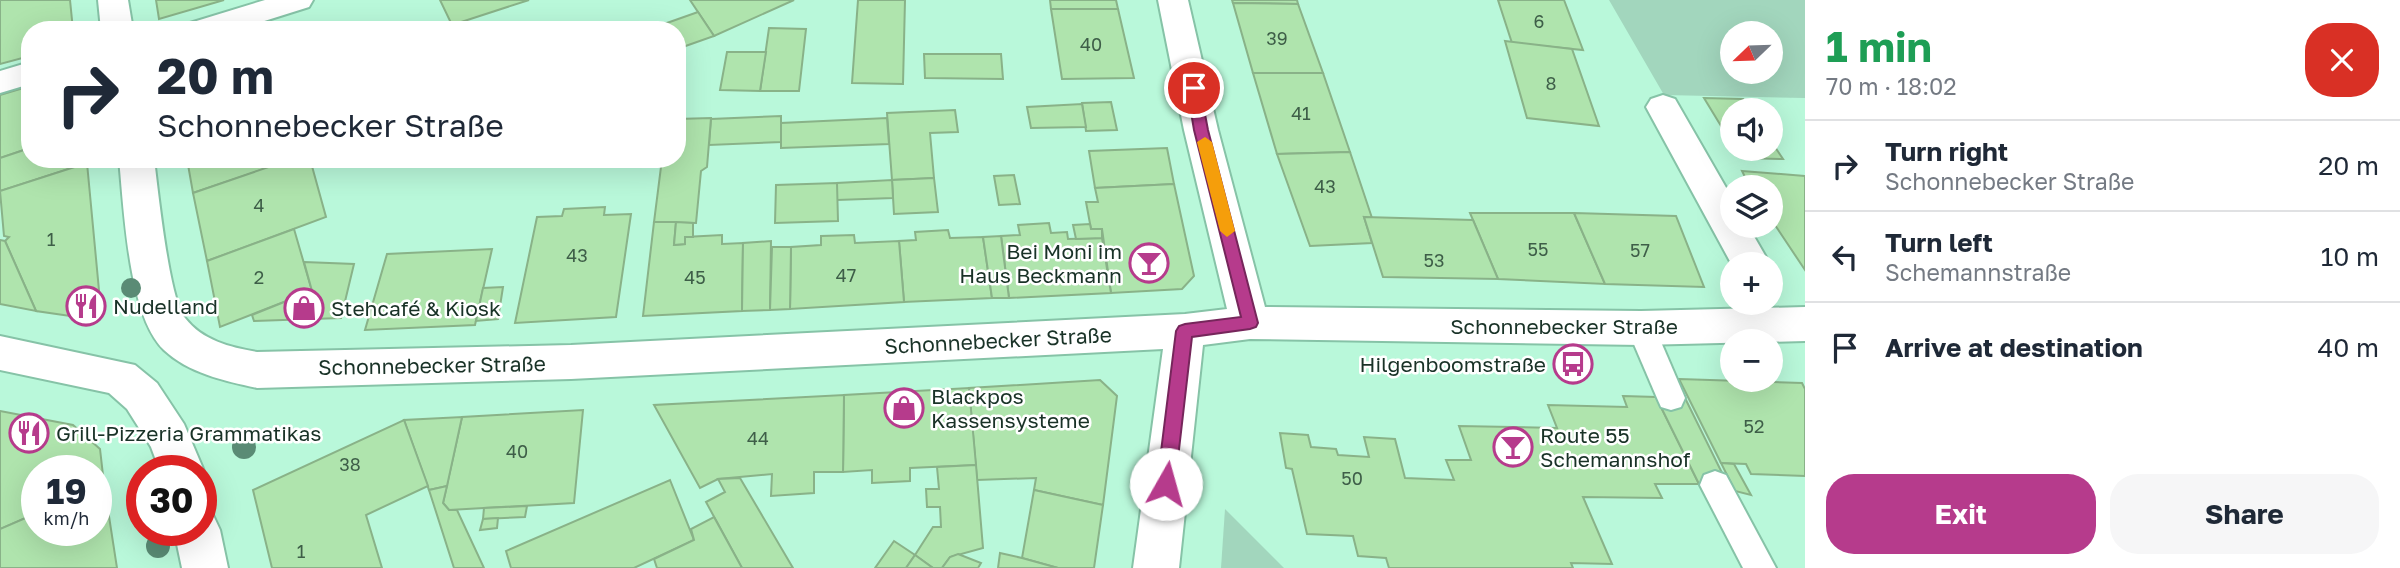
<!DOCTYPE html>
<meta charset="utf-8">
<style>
body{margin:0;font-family:"Golos Text",sans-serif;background:#f6f6f7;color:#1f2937;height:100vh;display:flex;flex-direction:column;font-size:26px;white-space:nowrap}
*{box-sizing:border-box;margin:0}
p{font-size:23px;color:#747a83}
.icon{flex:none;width:38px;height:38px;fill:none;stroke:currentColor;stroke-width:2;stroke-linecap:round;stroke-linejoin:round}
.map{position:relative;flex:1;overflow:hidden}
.drawer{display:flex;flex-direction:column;background:#fff;width:595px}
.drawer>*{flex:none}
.banner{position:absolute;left:21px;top:21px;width:665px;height:147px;border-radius:28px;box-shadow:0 7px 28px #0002;background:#fff;color:#1f2937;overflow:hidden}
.needle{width:46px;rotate:247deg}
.tools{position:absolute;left:1720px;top:21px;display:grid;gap:14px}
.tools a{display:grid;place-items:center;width:63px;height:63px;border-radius:50%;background:#fff;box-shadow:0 7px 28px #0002;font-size:35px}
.speed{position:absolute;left:21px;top:455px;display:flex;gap:14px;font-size:35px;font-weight:700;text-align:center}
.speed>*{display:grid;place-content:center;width:91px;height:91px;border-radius:50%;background:#fff;box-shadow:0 7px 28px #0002;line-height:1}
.speed small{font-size:18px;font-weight:400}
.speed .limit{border:10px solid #d22;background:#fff;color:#111}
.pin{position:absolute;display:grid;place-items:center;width:60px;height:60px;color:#fff;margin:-30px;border:4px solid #fff;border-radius:50%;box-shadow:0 2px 7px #0007}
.me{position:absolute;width:77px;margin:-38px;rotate:7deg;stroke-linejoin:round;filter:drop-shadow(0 0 5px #0008)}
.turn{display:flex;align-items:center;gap:24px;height:147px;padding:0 21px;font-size:32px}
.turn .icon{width:91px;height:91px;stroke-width:2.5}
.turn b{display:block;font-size:49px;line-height:60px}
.round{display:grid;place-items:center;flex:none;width:74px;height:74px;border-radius:28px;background:#f6f6f7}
.head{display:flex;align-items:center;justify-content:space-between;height:119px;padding:0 21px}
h1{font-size:42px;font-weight:700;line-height:52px;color:#1e9e55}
.button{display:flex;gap:14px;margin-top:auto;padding:14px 21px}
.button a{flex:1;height:80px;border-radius:28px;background:#b63b8c;color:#fff;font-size:28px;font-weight:700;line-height:80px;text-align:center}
.button a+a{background:#f6f6f7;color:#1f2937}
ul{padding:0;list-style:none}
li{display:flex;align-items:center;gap:21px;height:91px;padding:0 21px;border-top:2px solid #e0e1e3}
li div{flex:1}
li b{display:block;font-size:26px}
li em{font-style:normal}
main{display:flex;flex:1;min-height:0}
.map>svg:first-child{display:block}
</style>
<main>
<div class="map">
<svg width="1805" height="568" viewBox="0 0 1805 568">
<rect width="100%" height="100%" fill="#b9f8da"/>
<g fill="#a2d6bd" fill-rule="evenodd">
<path d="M1609,0H1805V98L1664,95ZM1732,33H1771V72H1732Z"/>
<polygon points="1225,509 1284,568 1221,568"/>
</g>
<g fill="#afe4ad" stroke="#89b288" stroke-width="2">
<polygon points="0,0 70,0 73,30 30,30 30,56 0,64"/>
<polygon points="156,0 224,0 159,19"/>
<polygon points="440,0 529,0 452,25"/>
<polygon points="690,0 794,0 714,36"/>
<polygon points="858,0 905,0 903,84 852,83"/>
<polygon points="1050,0 1116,0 1118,9 1051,9"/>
<polygon points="1232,0 1297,0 1298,4 1233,3"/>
<polygon points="1498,0 1564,0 1583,50 1512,43"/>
<polygon points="1233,3 1298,4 1323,73 1253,73"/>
<polygon points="1051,9 1118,9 1134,78 1062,79"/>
<polygon points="698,12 714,36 677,49 677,30 647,30"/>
<polygon points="769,28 806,29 799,91 760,91"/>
<polygon points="1505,41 1572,49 1599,126 1527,118"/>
<polygon points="727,52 766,52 760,91 720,90"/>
<polygon points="924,54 1001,54 1003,79 925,78"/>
<polygon points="1253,73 1323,73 1350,152 1277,154"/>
<polygon points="30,86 30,148 0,158 0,95"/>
<polygon points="1704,98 1743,99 1751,110 1732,110 1732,144"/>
<polygon points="1111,102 1117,130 1086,131 1082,103"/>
<polygon points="1082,104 1086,127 1031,128 1027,107"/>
<polygon points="955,110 958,132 930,133 934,178 892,180 887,113"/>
<polygon points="781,116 781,142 709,145 711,119"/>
<polygon points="711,118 707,167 701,171 696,223 654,222 662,159 677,159 677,119"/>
<polygon points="887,118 889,144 781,148 781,123"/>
<polygon points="1771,141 1783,159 1742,158 1736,149 1771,149"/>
<polygon points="30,148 30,159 86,159 87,163 0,191 0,158"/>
<polygon points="1167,148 1174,184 1095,188 1089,151"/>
<polygon points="1350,152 1372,218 1364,217 1372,243 1310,246 1277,154"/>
<polygon points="187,159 275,159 276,165 193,193"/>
<polygon points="292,159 310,159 326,217 207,261 193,193"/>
<polygon points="87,163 100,301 77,317 36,311 5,241 9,237 4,236 0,191"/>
<polygon points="1742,171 1805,176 1805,270 1771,219 1771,187 1750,187"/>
<polygon points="1014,175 1020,204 999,205 994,176"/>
<polygon points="934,178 938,212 894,214 892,180"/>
<polygon points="892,180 893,198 837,200 837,183"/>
<polygon points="837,183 838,221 775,223 776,185"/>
<polygon points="1174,184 1194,276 1182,289 1111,293 1102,229 1091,229 1086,202 1098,202 1095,188"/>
<polygon points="605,207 604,215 631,214 616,317 515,323 537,217 562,216 564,209"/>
<polygon points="1470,213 1574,213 1605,284 1498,279"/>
<polygon points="1574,213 1676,216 1704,287 1605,284"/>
<polygon points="1364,217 1473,220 1498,279 1383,277"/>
<polygon points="654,222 676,222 674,245 685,244 685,237 722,235 722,244 743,243 742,311 643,316"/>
<polygon points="676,222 693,223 693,237 685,237 685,244 674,245"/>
<polygon points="1049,223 1051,233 1067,232 1068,239 1102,238 1111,293 1009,298 1001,236 1020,235 1018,225"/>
<polygon points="1090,224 1091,229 1102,229 1102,238 1076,239 1073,225"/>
<polygon points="294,229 312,291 220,327 207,261"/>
<polygon points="948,230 950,238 983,237 992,298 904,302 899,241 916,240 915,232"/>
<polygon points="854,235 855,243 899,241 904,302 790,309 791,247 821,245 821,236"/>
<polygon points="1001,236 1009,298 992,298 983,237"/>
<polygon points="0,240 5,241 36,311 0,304"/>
<polygon points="771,241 770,310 742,311 743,243"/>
<polygon points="772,247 791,247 790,309 770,310"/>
<polygon points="492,249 475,325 365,330 387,254"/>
<polygon points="304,262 354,264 341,318 254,321 252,315 312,291"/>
<polygon points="503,287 498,319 476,321 483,288"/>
<polygon points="1679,379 1802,383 1805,389 1805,476 1751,474 1746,464 1721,463"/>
<polygon points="1100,380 1117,396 1103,505 1034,490 1036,478 977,480 969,388"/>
<polygon points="969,388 976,465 910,468 910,481 872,483 872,470 843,472 844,395"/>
<polygon points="844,395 843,472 814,472 814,493 771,496 772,474 718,479 700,488 654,405"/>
<polygon points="1623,396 1656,397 1699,484 1655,484 1662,498 1583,497 1612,564 1571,563 1573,568 1389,568 1386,558 1358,556 1353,536 1307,534 1292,469 1286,468 1280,433 1308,435 1311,447 1336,449 1338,455 1369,457 1364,437 1395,439 1405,478 1454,480 1446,460 1471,460 1459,426 1557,428 1548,405 1627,407"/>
<polygon points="1656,397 1685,398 1728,485 1699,484"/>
<polygon points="583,410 574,503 449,510 443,503 462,417"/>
<polygon points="0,411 73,425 100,449 104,484 96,487 96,471 37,471 37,513 0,529"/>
<polygon points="462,417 447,486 429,490 404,420"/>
<polygon points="404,420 428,486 366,515 382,568 272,568 253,490"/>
<polygon points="1721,463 1734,464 1751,495 1735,491"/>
<polygon points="976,465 983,548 950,557 942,568 933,568 915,555 933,527 941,527 940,507 927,507 926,489 939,489 937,467"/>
<polygon points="740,478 793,568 742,568 706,502 725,492 718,479"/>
<polygon points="670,480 694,540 634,568 511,568 506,551"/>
<polygon points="104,484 117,568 0,568 0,529 37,513 37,530 96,530 96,487"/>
<polygon points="447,486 443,503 449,510 457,510 484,568 454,568 429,490"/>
<polygon points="1034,490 1103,505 1094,568 1058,568 1022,558"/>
<polygon points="527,506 525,517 483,519 484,508"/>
<polygon points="714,517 742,568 657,568 654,559 694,540 691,529"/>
<polygon points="498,518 497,528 480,530 483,519"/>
<polygon points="894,541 915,555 906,568 875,568"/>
<polygon points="1000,553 1022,558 1058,568 998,568"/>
<polygon points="958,554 981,563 978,568 942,568 950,557"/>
<polygon points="915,555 933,568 906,568"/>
</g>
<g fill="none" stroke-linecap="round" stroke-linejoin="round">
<g stroke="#86c3a7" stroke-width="4">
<g id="lane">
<polygon points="1641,317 1651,320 1655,328 1685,398 1681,407 1671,410 1661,407 1657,398 1627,328 1631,320"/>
<polygon points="1715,471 1726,475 1776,568 1743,568 1700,485 1704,475"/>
</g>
</g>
<g stroke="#86c3a7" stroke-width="4">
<g id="street">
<polygon points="98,0 128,0 133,30 101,30"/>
<polygon points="265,0 313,0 309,7 236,30 186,30 190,23"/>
<path d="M1158,0H1188L1218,130L1265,307L1641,311L1805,307V341L1641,345L1250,339L1203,345L1179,568H1133L1163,349L571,379L257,388C225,381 188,373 164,350C128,316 124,208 119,159H154C158,189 169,300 185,318C203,341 230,347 257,352L571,345L1185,314L1227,309L1184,130Z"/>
<polygon points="30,62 30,84 0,93 0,71"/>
<polygon points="1663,95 1675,99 1732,198 1732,226 1748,226 1770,264 1732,265 1646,107 1651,99"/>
<polygon points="0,336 135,365 157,383 184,424 204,471 201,477 201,471 160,471 151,447 127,409 109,393 0,370"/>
<polygon points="201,510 213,515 220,530 228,568 182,568 174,530 201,530"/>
</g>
</g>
<use href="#lane" fill="#fff" fill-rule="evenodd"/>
<use href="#street" fill="#fff" fill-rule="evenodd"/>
</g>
<g fill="#5a8b75">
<circle cx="131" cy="288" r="10"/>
<circle cx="244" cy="447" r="12"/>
<circle cx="158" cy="546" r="12"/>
</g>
<polygon fill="#b63b8c" stroke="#76265b" stroke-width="2" points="1194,83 1200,88 1208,130 1258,323 1256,327 1250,329 1192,337 1175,484 1172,490 1166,492 1159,490 1157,484 1176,331 1179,326 1185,324 1241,317 1194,130 1187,88"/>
<polygon fill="#f59e0b" points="1205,137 1212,142 1235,231 1227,237 1220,231 1197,142"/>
<defs>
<g id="bar-ring" transform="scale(2.0125)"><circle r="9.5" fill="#fff" stroke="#b63b8c" stroke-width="1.5"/><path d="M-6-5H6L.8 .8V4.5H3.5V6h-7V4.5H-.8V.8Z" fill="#b63b8c"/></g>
<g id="restaurant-ring" transform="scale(2.0125)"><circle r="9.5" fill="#fff" stroke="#b63b8c" stroke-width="1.5"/><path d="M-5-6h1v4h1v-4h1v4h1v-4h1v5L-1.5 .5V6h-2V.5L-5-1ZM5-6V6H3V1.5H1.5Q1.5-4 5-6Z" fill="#b63b8c"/></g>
<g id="shop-ring" transform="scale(2.0125)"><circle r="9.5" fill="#fff" stroke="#b63b8c" stroke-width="1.5"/><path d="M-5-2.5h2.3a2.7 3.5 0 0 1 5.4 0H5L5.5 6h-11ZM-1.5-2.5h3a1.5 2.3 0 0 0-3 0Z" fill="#b63b8c"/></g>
<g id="bus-ring" transform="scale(2.0125)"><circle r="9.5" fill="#fff" stroke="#b63b8c" stroke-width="1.5"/><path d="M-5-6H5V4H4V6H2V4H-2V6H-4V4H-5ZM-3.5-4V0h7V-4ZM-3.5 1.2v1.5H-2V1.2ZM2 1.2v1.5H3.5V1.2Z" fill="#b63b8c"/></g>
</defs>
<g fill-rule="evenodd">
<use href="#bar-ring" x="1149" y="263"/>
<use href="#restaurant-ring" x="86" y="306"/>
<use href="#shop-ring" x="304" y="308"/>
<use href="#bus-ring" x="1573" y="364"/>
<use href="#shop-ring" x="904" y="408"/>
<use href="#restaurant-ring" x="29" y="433"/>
<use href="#bar-ring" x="1513" y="447"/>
</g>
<g text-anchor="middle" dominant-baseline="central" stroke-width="5" stroke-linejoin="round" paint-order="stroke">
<g font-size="18" fill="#3e5e48">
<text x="1539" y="21">6</text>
<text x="1277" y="38">39</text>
<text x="1091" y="44">40</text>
<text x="1551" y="83">8</text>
<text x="1301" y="113">41</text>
<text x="1325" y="186">43</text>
<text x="259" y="205">4</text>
<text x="51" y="239">1</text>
<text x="1538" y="249">55</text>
<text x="1640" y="250">57</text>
<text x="577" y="255">43</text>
<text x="1434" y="260">53</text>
<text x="846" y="275">47</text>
<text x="259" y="277">2</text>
<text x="695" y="277">45</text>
<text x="1754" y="426">52</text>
<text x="758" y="438">44</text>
<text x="517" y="451">40</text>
<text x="350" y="464">38</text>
<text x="1352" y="478">50</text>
<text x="301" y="551">1</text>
</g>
<g font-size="21" fill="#193227" stroke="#fff" text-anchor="start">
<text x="1122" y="251" text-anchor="end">Bei Moni im<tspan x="1122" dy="24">Haus Beckmann</tspan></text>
<text x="113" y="306">Nudelland</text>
<text x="331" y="308">Stehcafé &amp; Kiosk</text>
<text x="1546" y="364" text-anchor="end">Hilgenboomstraße</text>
<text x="931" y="396">Blackpos<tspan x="931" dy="24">Kassensysteme</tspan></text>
<text x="56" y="433">Grill-Pizzeria Grammatikas</text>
<text x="1540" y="435">Route 55<tspan x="1540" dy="24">Schemannshof</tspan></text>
</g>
<g font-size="21" fill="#193227" stroke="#fff">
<text x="1564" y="326">Schonnebecker Straße</text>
<text transform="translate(998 340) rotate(-3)">Schonnebecker Straße</text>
<text transform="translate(432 365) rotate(-1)">Schonnebecker Straße</text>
</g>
</g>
</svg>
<div class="tools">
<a><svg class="needle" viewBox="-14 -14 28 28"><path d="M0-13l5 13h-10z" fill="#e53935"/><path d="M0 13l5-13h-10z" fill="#747a83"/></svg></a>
<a><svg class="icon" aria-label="sound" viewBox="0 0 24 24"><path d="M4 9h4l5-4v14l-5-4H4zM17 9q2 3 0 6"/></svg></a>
<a><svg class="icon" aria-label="layers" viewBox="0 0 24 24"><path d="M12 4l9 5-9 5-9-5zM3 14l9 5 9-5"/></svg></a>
<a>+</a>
<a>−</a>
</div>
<div class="speed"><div>19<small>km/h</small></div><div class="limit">30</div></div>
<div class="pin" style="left:1194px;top:88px;background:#d93025"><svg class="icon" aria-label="arrive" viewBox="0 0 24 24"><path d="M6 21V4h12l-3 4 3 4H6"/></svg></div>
<svg class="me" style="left:1166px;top:484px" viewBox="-20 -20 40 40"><circle r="19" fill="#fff"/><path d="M0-13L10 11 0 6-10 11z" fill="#b63b8c"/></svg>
<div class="banner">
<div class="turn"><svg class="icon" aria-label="right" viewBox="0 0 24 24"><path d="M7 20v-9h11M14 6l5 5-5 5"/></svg><div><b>20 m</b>Schonnebecker Straße</div></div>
</div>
</div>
<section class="drawer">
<div class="head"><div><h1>1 min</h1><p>70 m · 18:02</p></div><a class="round" style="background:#d93025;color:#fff"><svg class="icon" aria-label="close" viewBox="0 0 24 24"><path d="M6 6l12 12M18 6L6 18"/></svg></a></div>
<ul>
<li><svg class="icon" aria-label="right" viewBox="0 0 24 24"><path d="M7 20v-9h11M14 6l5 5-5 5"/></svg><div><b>Turn right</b><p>Schonnebecker Straße</p></div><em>20 m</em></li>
<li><svg class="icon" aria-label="left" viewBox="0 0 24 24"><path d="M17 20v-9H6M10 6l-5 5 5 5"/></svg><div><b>Turn left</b><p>Schemannstraße</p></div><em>10 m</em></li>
<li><svg class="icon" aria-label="arrive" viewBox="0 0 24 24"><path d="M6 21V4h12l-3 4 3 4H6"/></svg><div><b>Arrive at destination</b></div><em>40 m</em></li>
</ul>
<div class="button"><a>Exit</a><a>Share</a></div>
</section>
</main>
